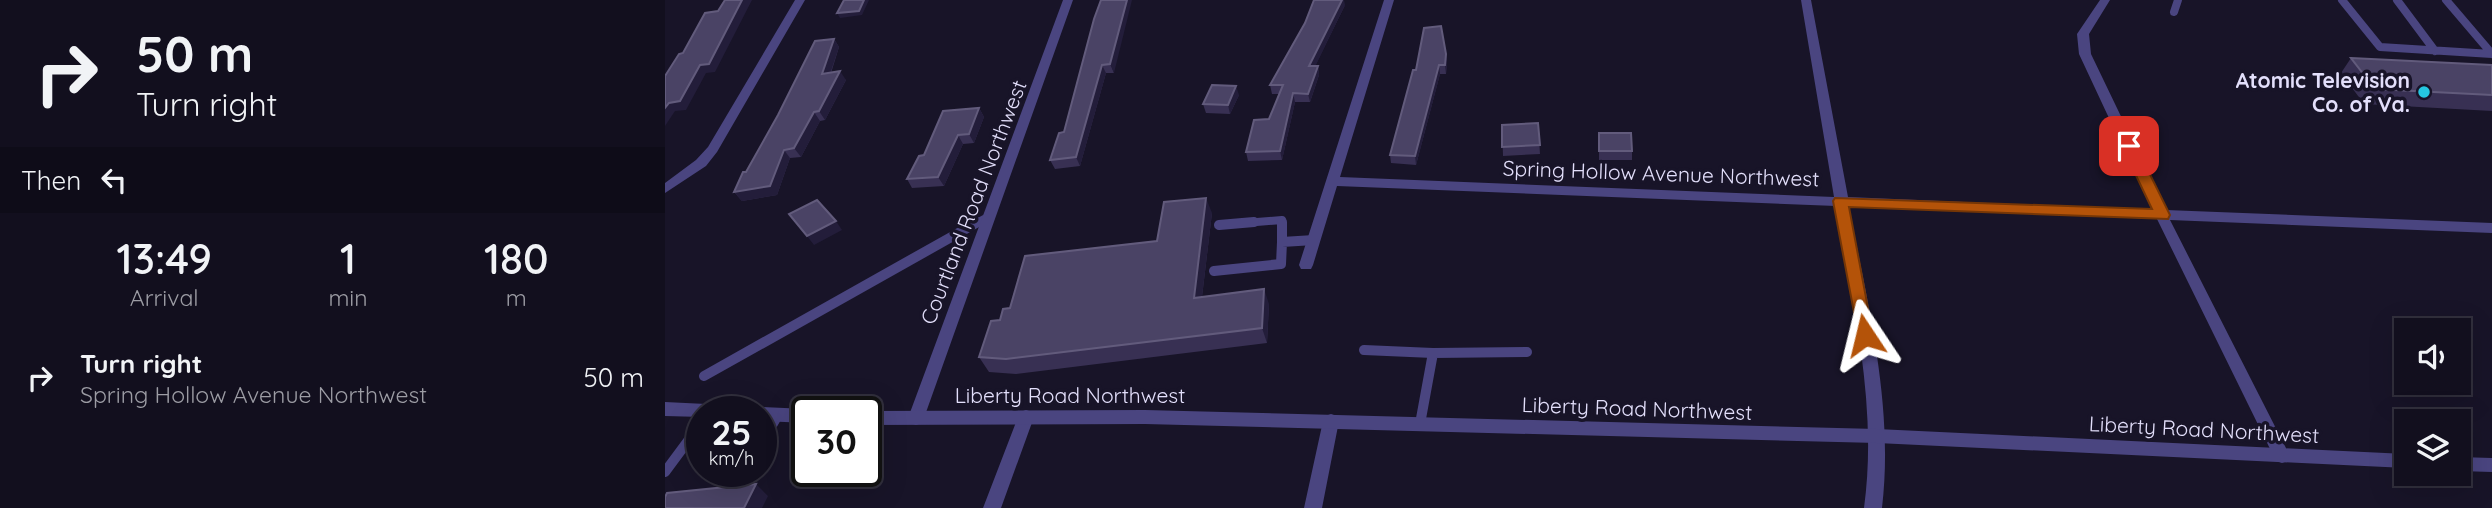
<!DOCTYPE html>
<html lang="en">
<head>
<meta charset="utf-8">
<style>
  :root { --surface:#120f1e; --page:#1f1d2b; --text:#f1f3f6; --muted:#9c9ca4; --line:#312f3c }
  body { margin:0; font-family:Quicksand,sans-serif; background:var(--page); color:var(--text); height:100vh; display:flex; flex-direction:column; font-size:26px; white-space:nowrap }
  * { box-sizing:border-box; margin:0 }
  p { font-size:23px; color:var(--muted) }
  .icon { flex:none; width:38px; height:38px; fill:none; stroke:currentColor; stroke-width:2; stroke-linecap:round; stroke-linejoin:round }
  .map { position:relative; flex:1; overflow:hidden }
  .details { display:flex; flex-direction:column; background:var(--surface); width:665px }
  .details>* { flex:none }
  .guide { background:#120f1e; color:var(--text); overflow:hidden }
  .fabs { position:absolute; left:1729px; top:318px; display:grid; gap:14px }
  .fabs a { display:grid; place-items:center; width:77px; height:77px; border-radius:0px; background:var(--surface); box-shadow:0 7px 28px #0002,0 0 0 2px var(--line); font-size:35px }
  .speed { position:absolute; left:21px; top:396px; display:flex; gap:14px; font-size:35px; font-weight:700; text-align:center }
  .speed>* { display:grid; place-content:center; width:91px; height:91px; border-radius:50%; background:var(--surface); box-shadow:0 7px 28px #0002,0 0 0 2px var(--line); line-height:1 }
  .speed small { font-size:18px; font-weight:400 }
  .speed .limit { border:4px solid #111; border-radius:10px; background:#fff; color:#111 }
  .pin { position:absolute; display:grid; place-items:center; width:60px; height:60px; color:#fff; margin:-30px; border-radius:14px; box-shadow:0 4px 10px #0006 }
  .me { position:absolute; width:77px; margin:-38px; rotate:350deg; stroke-linejoin:round; filter:drop-shadow(0 0 5px #0008) }
  .turn { display:flex; align-items:center; gap:24px; height:147px; padding:0 21px; font-size:32px }
  .turn .icon { width:91px; height:91px; stroke-width:2.5 }
  .turn b { display:block; font-size:49px; line-height:60px }
  .then { display:flex; align-items:center; height:66px; padding:0 21px; background:#0003; gap:14px; font-size:26px }
  .eta { display:flex; justify-content:space-evenly; align-items:center; height:119px; text-align:center }
  .eta b { font-size:42px; font-weight:600; line-height:49px }
  ul { padding:0; list-style:none }
  li { display:flex; align-items:center; gap:21px; height:91px; padding:0 21px }
  li div { flex:1 }
  li b { display:block; font-size:26px }
  li em { font-style:normal }
  main { display:flex; flex:1; min-height:0 }
  .map>svg:first-child { display:block }
  .lines { fill:none; stroke-linecap:round; stroke-linejoin:round }
  .service-far1 { stroke:#4a4580; stroke-width:8 }
  .service { stroke:#4a4580; stroke-width:10 }
  .minor { fill:#4a4580; fill-rule:evenodd }
  .tertiary { fill:#4a4580; fill-rule:evenodd }
  .wall { fill:#383053 }
  .shaded-wall { fill:#231d3a }
  .building { fill:#4a4365; stroke:#625b7c; stroke-width:2 }
  .route { fill:#b45309; stroke:#753606; stroke-width:2 }
  .poi-dot { fill:#25c7e1; stroke:#181428; stroke-width:2.5 }
  .labels { text-anchor:middle; dominant-baseline:central; stroke-width:7; stroke-linejoin:round; paint-order:stroke }
  .poi-label { font-size:21px; font-weight:bold; fill:#e3dffb; stroke:#181428; text-anchor:end }
  .street-label { font-size:21px; fill:#e3dffb; stroke:#181428 }
</style>
</head>
<body>
<main>
<section class="details">
<div class="guide">
<div class="turn"><svg class="icon" aria-label="right" viewBox="0 0 24 24"><path d="M7 20v-9h11M14 6l5 5-5 5"/></svg><div><b>50 m</b>Turn right</div></div>
<div class="then">Then<svg class="icon" aria-label="left" viewBox="0 0 24 24"><path d="M17 20v-9H6M10 6l-5 5 5 5"/></svg></div>
</div>
<div class="eta">
<div><b>13:49</b><p>Arrival</p></div>
<div><b>1</b><p>min</p></div>
<div><b>180</b><p>m</p></div>
</div>
<ul>
<li><svg class="icon" aria-label="right" viewBox="0 0 24 24"><path d="M7 20v-9h11M14 6l5 5-5 5"/></svg><div><b>Turn right</b><p>Spring Hollow Avenue Northwest</p></div><em>50 m</em></li>
</ul>
</section>
<div class="map">
<svg width="1827" height="508" viewBox="0 0 1827 508">
  <rect width="100%" height="100%" fill="#181428"/>
  <g class="lines">
    <path class="service-far1" d="M1677,0L1715,47L1827,54
      M1732,0L1770,51
      M1781,0L1827,54
      M1509,12L1513,0
      M310,224L321,218
      M567,224L617,220V224"/>
    <path class="service" d="M617,222V242L649,240
      M554,225L589,222
      M549,271L616,264L617,242
      M699,350L768,353
      M39,376L313,222
      M755,424L768,353L862,352
      M96,444L113,415
      M0,472L37,422
      M71,489L82,471"/>
    <path class="minor" d="M130,0H140L52,152L41,166L0,193V183L31,160L43,147Z
      M398,0H408L259,418L257,423L251,425L245,423L243,418Z
      M719,0H729L675,177L1169,197L1136,0H1146L1183,197L1487,210L1414,54L1412,34L1435,0H1445L1424,34L1426,54L1501,210L1827,223V233L1505,220L1625,456L1623,461L1617,463L1611,461L1492,219L1184,207C1203,306 1229,406 1217,508H1199C1213,406 1188,306 1171,206L672,186L648,265L646,269H636L634,265Z
      M361,410L367,412L369,417L336,508H318L353,417L355,412Z
      M666,414L672,416L674,421L657,508H639L658,421L660,416Z"/>
    <path class="tertiary" d="M0,402L41,404L47,406L49,411H37V417L0,416Z
      M96,407L142,409L148,411H142V423L96,421V411H89Z
      M480,410L1212,429L1741,454V468L1212,443L480,424L201,425V411Z
      M1794,457L1827,458V472L1794,471Z"/>
  </g>
  <path class="wall" d="M680,5L650,66H653L654,75L645,102H630L617,160L583,161L581,152L604,119L614,94H607L605,85Z
    M429,19L449,73H441L415,166L390,169L385,160L399,132Z
    M169,39L174,47L166,73L181,80L160,120L155,121L136,157L125,158L112,195L77,201L69,192L81,172Z
    M781,54L782,62L781,74H775L751,165L726,163L725,155L751,70Z
    M1686,58L1827,65V111L1699,104L1676,73Z
    M574,95L565,114L541,113L538,104Z
    M314,108L319,117L309,143L298,144L279,186L247,188L242,179Z
    M873,123L875,154L838,156L837,125Z
    M934,133L967,151V160H934Z
    M547,213L537,297L604,304L602,343L351,374L324,372L314,357L335,320L345,308L492,241Z"/>
  <path class="shaded-wall" d="M77,0H87L50,72L41,73L21,110L10,111L0,126V108L35,65Z
    M199,0H204L197,15L175,18L172,13Z
    M462,0H467L449,73L445,64Z
    M677,0H679L680,5L646,75L644,66Z
    M169,39L174,47L162,83L157,74Z
    M781,54L782,62L781,74L780,65Z
    M437,65L441,73L415,166L411,157Z
    M774,65L775,74L751,165L750,156Z
    M653,66L654,75L645,102L643,94Z
    M175,71L181,80L160,120L154,111Z
    M571,86L574,95L565,114L563,105Z
    M628,93L630,102L617,160L615,151Z
    M314,108L319,117L309,143L304,134Z
    M149,112L155,121L136,157L129,148Z
    M293,135L298,144L279,186L273,177Z
    M119,150L125,158L112,195L77,201L69,192Z
    M541,198L547,213L535,313L529,298Z
    M171,221L177,230L149,245L142,236Z
    M599,289L604,304L602,343L597,328Z
    M91,484L103,496L97,508H79Z"/>
  <path class="building" d="M60,0H77L44,64L35,65L15,101L4,103L0,108V76L14,54L18,53L40,13L53,11Z
    M179,0H199L194,11L172,13Z
    M436,0H462L445,64L437,65L411,157L385,160L394,133L399,132L429,19Z
    M649,0H677L644,66H653L643,94L628,93L615,151L581,152L589,120L604,119L618,85H605L640,23Z
    M776,26L781,54L780,65H774L750,156L725,155L748,70H751L759,28Z
    M169,39L157,74L175,71L154,111L149,112L129,148L119,150L105,186L69,192L78,172H81L113,115L150,41Z
    M1686,58L1827,65V95L1710,89Z
    M547,85L571,86L563,105L538,104Z
    M314,108L304,134L293,135L273,177L242,179L254,156L259,155L278,111Z
    M873,123L875,145L837,147V125Z
    M934,133H966L967,151H934Z
    M541,198L529,298L599,289L597,328L341,359L314,357L326,321L335,320L338,309L345,308L360,256L492,241L499,202Z
    M152,200L171,221L142,236L124,214Z
    M91,484L79,508H0V497L2,493Z"/>
  <path class="route" d="M1464,142L1471,146L1505,215L1503,219L1184,207L1208,335L1200,341L1194,339L1168,201L1170,198L1487,209L1457,146Z"/>
  <circle class="poi-dot" cx="1759" cy="92" r="7"/>
  <g class="labels">
    <g class="poi-label">
      <text x="1745" y="80">Atomic Television<tspan x="1745" dy="24">Co. of Va.</tspan></text>
    </g>
    <g class="street-label">
      <text transform="translate(996 173) rotate(2)">Spring Hollow Avenue Northwest</text>
      <text transform="translate(308 202) rotate(-69)">Courtland Road Northwest</text>
      <text x="405" y="395">Liberty Road Northwest</text>
      <text transform="translate(972 408) rotate(2)">Liberty Road Northwest</text>
      <text transform="translate(1539 429) rotate(3)">Liberty Road Northwest</text>
    </g>
  </g>
</svg>
<div class="fabs">
<a><svg class="icon" aria-label="sound" viewBox="0 0 24 24"><path d="M4 9h4l5-4v14l-5-4H4zM17 9q2 3 0 6"/></svg></a>
<a><svg class="icon" aria-label="layers" viewBox="0 0 24 24"><path d="M12 4l9 5-9 5-9-5zM3 14l9 5 9-5"/></svg></a>
</div>
<div class="speed"><div>25<small>km/h</small></div><div class="limit">30</div></div>
<div class="pin" style="left:1464px;top:146px;background:#d93025"><svg class="icon" aria-label="arrive" viewBox="0 0 24 24"><path d="M6 21V4h12l-3 4 3 4H6"/></svg></div>
<svg class="me" style="left:1200px;top:335px" viewBox="-20 -20 40 40"><path d="M0-17L14 15 0 8-14 15z" fill="#b45309" stroke="#fff" stroke-width="4"/></svg>
</div>
</main>
</body>
</html>
